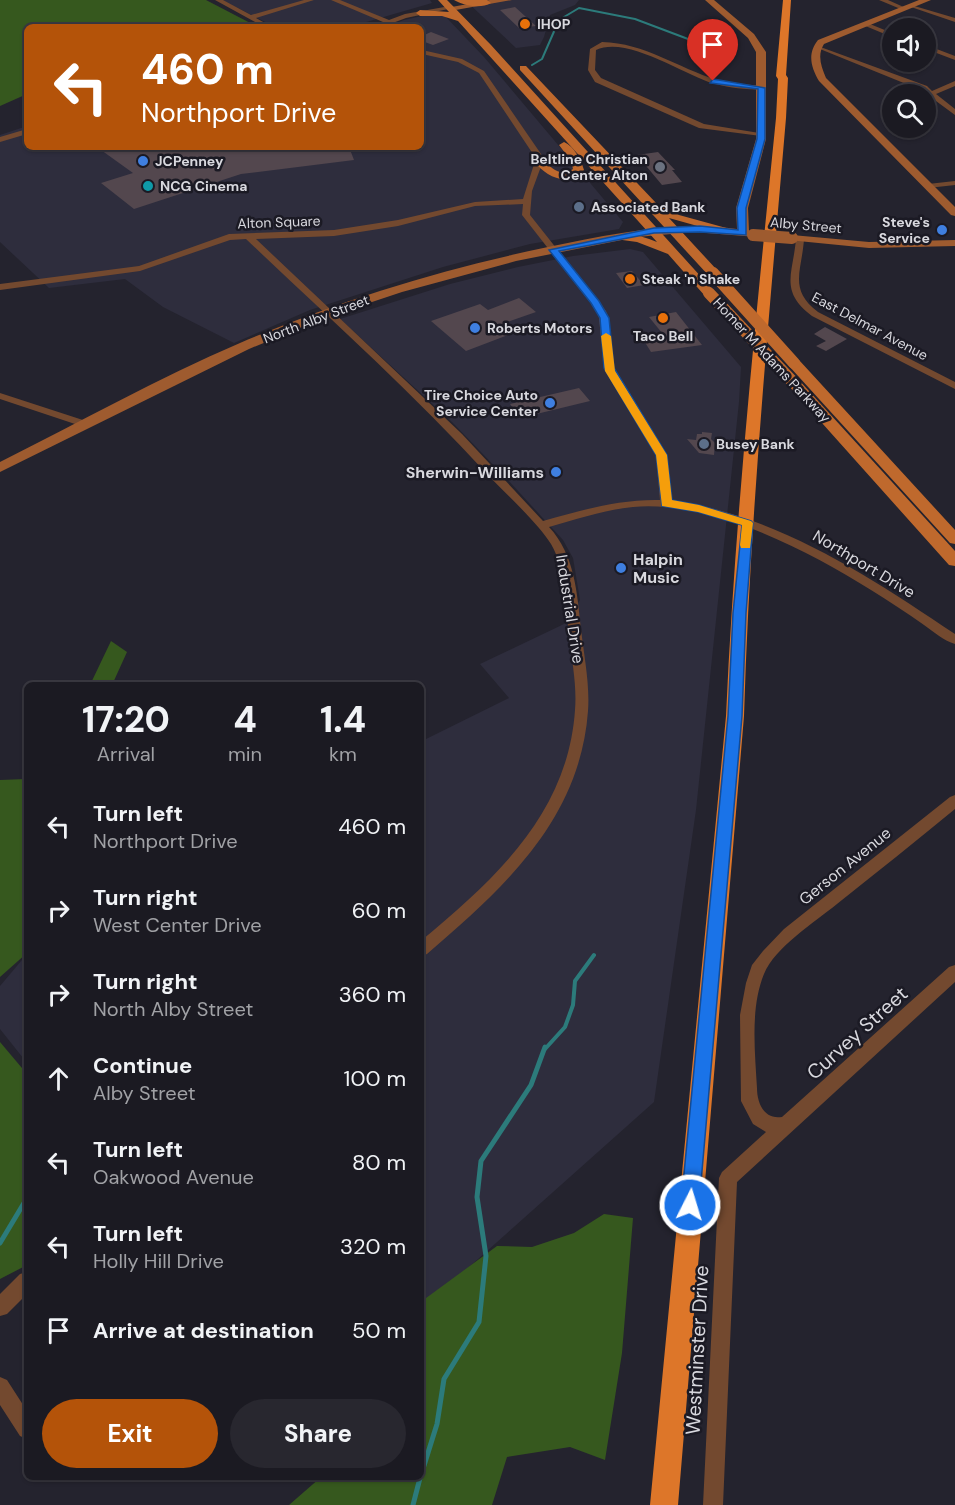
<!DOCTYPE html>
<html lang="en">
<head>
<meta charset="utf-8">
<style>
  :root { --surface:#1b1a22; --page:#28272f; --text:#f1f3f6; --muted:#a0a1a5; --line:#393840; --accent:#b45309 }
  body { margin:0; font-family:"DM Sans",sans-serif; background:var(--page); color:var(--text); height:100vh; display:flex; flex-direction:column; font-size:22px; white-space:nowrap }
  * { box-sizing:border-box; margin:0 }
  p { font-size:20px; color:var(--muted) }
  .icon { flex:none; width:33px; height:33px; fill:none; stroke:currentColor; stroke-width:2; stroke-linecap:round; stroke-linejoin:round }
  .map { position:relative; flex:1; overflow:hidden }
  .drawer { position:absolute; left:24px; top:682px; width:400px; height:798px; display:flex; flex-direction:column; background:var(--surface); border-radius:9px; box-shadow:0 2px 4px #0004,0 0 0 2px var(--line) }
  .drawer>* { flex:none }
  .banner { position:absolute; left:24px; top:24px; width:400px; height:126px; border-radius:9px; box-shadow:0 2px 4px #0004,0 0 0 2px var(--line); background:#b45309; color:#fff; overflow:hidden }
  .tools { position:absolute; left:882px; top:18px; display:grid; gap:12px }
  .tools a { display:grid; place-items:center; width:54px; height:54px; border-radius:50%; background:var(--surface); box-shadow:0 2px 4px #0004,0 0 0 2px var(--line); font-size:30px }
  .pin { position:absolute; display:grid; place-items:center; width:51px; height:51px; color:#fff; margin:-62px -26px; border-radius:50% 50% 50% 0; rotate:-45deg; box-shadow:0 0 6px #0007 }
  .pin .icon { rotate:45deg }
  .me { position:absolute; width:66px; margin:-33px; rotate:5deg; stroke-linejoin:round; filter:drop-shadow(0 0 4px #0008) }
  .turn { display:flex; align-items:center; gap:21px; height:126px; padding:0 18px; font-size:27px }
  .turn .icon { width:78px; height:78px; stroke-width:2.5 }
  .turn b { display:block; font-size:42px; line-height:51px }
  .eta { display:flex; justify-content:space-evenly; align-items:center; height:102px; text-align:center }
  .eta b { font-size:36px; font-weight:800; line-height:42px }
  .action { display:flex; gap:12px; margin-top:auto; padding:12px 18px }
  .action a { flex:1; height:69px; border-radius:36px; background:var(--accent); color:#fff; font-size:24px; font-weight:800; line-height:69px; text-align:center }
  .action a+a { background:var(--page); color:var(--text) }
  ul { padding:0; list-style:none }
  li { display:flex; align-items:center; gap:18px; height:84px; padding:0 18px }
  li div { flex:1 }
  li b { display:block; font-size:22px }
  li em { font-style:normal }
  .map>svg:first-child { display:block }
  .built { fill:#2e2d3d }
  .green { fill:#36581e }
  .lines { fill:none; stroke-linecap:round; stroke-linejoin:round }
  .stream-far2 { stroke:#2c7b7b; stroke-width:2 }
  .stream-far1 { stroke:#2c7b7b; stroke-width:4 }
  .stream { stroke:#2c7b7b; stroke-width:5 }
  .building { fill:#53474e }
  .street { fill:#73492f; fill-rule:evenodd }
  .secondary { fill:#9e5b2f; fill-rule:evenodd }
  .primary { fill:#bf692d; fill-rule:evenodd }
  .highway { fill:#dd7629; fill-rule:evenodd }
  .secondary-bridge { stroke:#9e5b2f; stroke-width:12 }
  .primary-bridge { stroke:#bf692d; stroke-width:12 }
  .route { fill:#1a73e8; stroke:#114b97; stroke-width:1.5 }
  .slow { fill:#f59e0b }
  .food-dot { fill:#e8710a; stroke:#1b1a24; stroke-width:2 }
  .shop-dot { fill:#3f7fe0; stroke:#1b1a24; stroke-width:2 }
  .worship-dot { fill:#6b7280; stroke:#1b1a24; stroke-width:2 }
  .culture-dot { fill:#0f9aa8; stroke:#1b1a24; stroke-width:2 }
  .service-dot { fill:#5c6f8a; stroke:#1b1a24; stroke-width:2 }
  .labels { text-anchor:middle; dominant-baseline:central; stroke-width:5; stroke-linejoin:round; paint-order:stroke }
  .far-poi-label { font-size:14px; font-weight:bold; fill:#d8d8de; stroke:#1b1a24; text-anchor:start }
  .far-street-label { font-size:14px; fill:#d8d8de; stroke:#1b1a24 }
  .poi-label { font-size:16px; font-weight:bold; fill:#d8d8de; stroke:#1b1a24; text-anchor:end }
  .street-label { font-size:16px; fill:#d8d8de; stroke:#1b1a24 }
  .near-street-label { font-size:20px; fill:#d8d8de; stroke:#1b1a24 }
</style>
</head>
<body>
<div class="map">
<svg width="955" height="1505" viewBox="0 0 955 1505">
  <rect width="100%" height="100%" fill="#24232e"/>
  <path class="built" d="M222,0H430L432,3L349,27H275Z
    M465,0H579L575,5L550,15L544,37L540,45L516,48Z
    M431,14L445,16L484,57L623,222L619,229L530,244L443,267L310,310L234,343L163,307L125,279L49,288L0,242V135L27,126V147H422V27H386L404,20Z
    M630,249L643,252L741,367L739,402L696,810L654,1102L422,1309V741L509,698L480,664L564,624L580,600L573,558L563,540L507,479L452,422L340,319L450,284L518,267L573,256Z
    M27,954V1063L0,1029V986Z"/>
  <path class="green" d="M0,0H206L258,27H27V94L0,106Z
    M111,641L127,652L112,685H90Z
    M27,779V953L0,977V780Z
    M0,1042L27,1074V1265L0,1279Z
    M604,1214L633,1218L622,1353L605,1460L570,1447L507,1457L492,1505H289L320,1478H422V1301L497,1246L532,1247L574,1233Z"/>
  <g class="lines">
    <path class="stream-far2" d="M532,65L542,59L559,20L579,8L635,19L696,42L701,47V53"/>
    <path class="stream-far1" d="M545,1049L565,1027L573,1005L575,981L594,955"/>
    <path class="stream" d="M0,1243L27,1198
      M422,1472L437,1424L444,1379L479,1322L486,1256L477,1197L481,1161L531,1085L545,1047
      M413,1505L420,1478"/>
  </g>
  <path class="building" d="M515,7L536,26L519,28L500,10Z
    M431,32L449,39L433,45L422,41V36Z
    M112,147H349L354,160L241,174L134,209L101,183L133,173L101,150Z
    M658,152L675,170H672L682,182L662,185L637,155Z
    M632,271L644,285L627,288L616,273Z
    M519,298L536,312L504,323L516,332L466,351L431,321L480,304L488,310Z
    M676,312L702,345L651,352L641,336L662,333L649,317Z
    M825,327L847,339L826,351L816,346L826,341L814,334Z
    M579,388L590,401L520,418L510,404Z
    M702,432L712,433L711,439L715,443L714,455L699,453L687,439L696,440L697,434H702Z"/>
  <g class="lines">
    <path class="street" d="M215,0H223L251,15L304,0H314L256,18L272,27H264Z
      M331,0H340L389,20L405,14L450,6L453,8L406,18L382,27H373L383,22Z
      M879,0H888L908,9L903,10Z
      M911,5L955,18V22L911,7Z
      M865,22L892,33V37L863,25Z
      M602,42C645,43 678,68 717,80C732,85 748,84 764,86L765,88L761,90C746,89 730,88 715,84C684,75 627,35 596,50L595,70L601,78L704,124L765,134L761,136L699,128L595,82L588,70L590,49Z
      M815,45L927,86L932,91L955,81V86L936,94L955,109V115L921,90L815,47Z
      M926,45L955,56V60L926,49Z
      M422,50L462,59L484,71L541,154L543,161L532,191L530,215L606,311L609,318L614,368L666,455L671,500C776,515 869,576 955,634V644C944,641 934,632 924,625C907,613 889,601 871,590C807,550 711,500 633,507C604,510 577,519 549,527C575,555 577,593 581,629C584,656 590,684 588,711C580,819 505,887 427,954L422,956V940C496,878 568,813 575,710C577,686 572,661 569,637C566,607 567,572 551,544C538,523 505,493 487,474C411,391 327,316 246,239L230,240L140,271L0,290V284L139,266L229,234L334,230L398,220L475,202L523,199L535,161L533,154L479,73L458,62L422,54ZM523,204L522,215L597,311L599,318L604,368L656,455L660,500C620,499 582,510 543,521L462,434L256,239L334,236L398,226L475,206Z
      M27,129V134L0,142V137Z
      M955,181V185L928,188L924,186L928,184Z
      M800,236L804,239C802,271 788,289 818,312L955,382V389L812,316C779,291 793,274 796,239Z
      M0,393L89,422L90,424L89,426H81L0,399Z
      M955,795V809C916,841 876,873 837,904C815,922 775,947 764,974C750,1008 755,1052 757,1088C757,1103 764,1120 782,1117L949,967L955,965V982L737,1182L723,1505H703L719,1178L722,1172L766,1132L753,1124L741,1101L740,1015L746,983L752,965L763,951L784,929L950,797Z
      M27,1272V1294L7,1314L0,1316V1294L20,1274Z
      M0,1377L7,1380L27,1411V1439L20,1436L0,1405Z"/>
    <path class="secondary" d="M490,0H512L450,11L446,8Z
      M705,0H714L754,34L766,52V139L748,208L749,231L757,233V237L694,232L637,237L516,261L402,292L324,318L249,349L0,472V462C80,422 158,378 240,343C340,300 443,269 548,247C611,234 672,221 737,229L736,208L756,139V52L748,38Z
      M919,0H931L824,44C817,55 821,66 826,78L955,207V216L951,215L819,81C811,67 807,54 818,40Z
      M792,235L869,242L955,240V246L869,248L788,240L786,238Z"/>
    <path class="primary" d="M438,0H447L491,45L713,290V296H705L668,254L637,242L615,239V235C630,232 644,237 657,242L458,21L442,16H420L416,13L420,10L449,12Z
      M454,0H487L491,3C481,9 464,6 454,0Z
      M520,66H526L657,204L664,205L679,215L730,229V233L726,234L669,218L717,270V276H709L520,70Z
      M564,142C574,146 581,160 584,170C568,188 546,177 534,161L543,159C551,168 561,178 573,169L571,161L559,145Z
      M794,359L799,360L955,530V544L950,543L789,366L787,363L789,360Z
      M793,378L798,379L955,551V566L949,565L788,385L786,382L788,379Z"/>
    <path class="highway" d="M783,0H791L786,75L788,78L786,118C769,317 750,516 744,716L678,1505H650L726,716C735,516 756,317 776,118L778,79L776,76Z"/>
    <path class="secondary-bridge" d="M753,235L792,238"/>
    <path class="primary-bridge" d="M713,273L794,363
      M709,293L793,382"/>
  </g>
  <path class="route" d="M713,79L765,88V139L746,208V235L700,232L654,233L559,251L599,301L609,318L614,368L667,455L672,500L699,505L751,521L753,523L746,613L742,716L699,1205L697,1212L690,1214L684,1212L681,1205L728,716L733,613L742,525L698,512L662,506L656,455L604,368L600,318L591,303L549,250L654,228L700,226L738,230L737,208L757,139L758,89L710,83Z"/>
  <path class="slow" d="M606,333L611,336L615,371L667,455L672,500L699,505L751,521L753,523L750,548H741L740,545L742,525L698,512L662,506L656,455L605,371L601,336Z"/>
  <g class="food-dot">
    <circle cx="525" cy="24" r="6"/>
    <circle cx="630" cy="279" r="6"/>
    <circle cx="663" cy="318" r="6"/>
  </g>
  <g class="shop-dot">
    <circle cx="143" cy="161" r="6"/>
    <circle cx="942" cy="230" r="6"/>
    <circle cx="475" cy="328" r="6"/>
    <circle cx="550" cy="403" r="6"/>
    <circle cx="556" cy="472" r="6"/>
    <circle cx="621" cy="568" r="6"/>
  </g>
  <circle class="worship-dot" cx="660" cy="167" r="6"/>
  <circle class="culture-dot" cx="148" cy="186" r="6"/>
  <g class="service-dot">
    <circle cx="579" cy="207" r="6"/>
    <circle cx="704" cy="444" r="6"/>
  </g>
  <g class="labels">
    <g class="far-poi-label">
      <text x="537" y="24">IHOP</text>
      <text x="648" y="159" text-anchor="end">Beltline Christian<tspan x="648" dy="16">Center Alton</tspan></text>
      <text x="155" y="161">JCPenney</text>
      <text x="160" y="186">NCG Cinema</text>
      <text x="591" y="207">Associated Bank</text>
      <text x="930" y="222" text-anchor="end">Steve's<tspan x="930" dy="16">Service</tspan></text>
      <text x="642" y="279">Steak 'n Shake</text>
      <text x="487" y="328">Roberts Motors</text>
      <text x="663" y="336" text-anchor="middle">Taco Bell</text>
      <text x="538" y="395" text-anchor="end">Tire Choice Auto<tspan x="538" dy="16">Service Center</tspan></text>
      <text x="716" y="444">Busey Bank</text>
    </g>
    <g class="far-street-label">
      <text transform="translate(279 222) rotate(-2)">Alton Square</text>
      <text transform="translate(806 225) rotate(5)">Alby Street</text>
      <text transform="translate(316 319) rotate(-21)">North Alby Street</text>
      <text transform="translate(870 326) rotate(28)">East Delmar Avenue</text>
      <text transform="translate(772 360) rotate(47)">Homer M Adams Parkway</text>
    </g>
    <g class="poi-label">
      <text x="544" y="472">Sherwin-Williams</text>
      <text x="633" y="559" text-anchor="start">Halpin<tspan x="633" dy="18">Music</tspan></text>
    </g>
    <g class="street-label">
      <text transform="translate(864 564) rotate(31)">Northport Drive</text>
      <text transform="translate(570 609) rotate(81)">Industrial Drive</text>
      <text transform="translate(845 866) rotate(-39)">Gerson Avenue</text>
    </g>
    <g class="near-street-label">
      <text transform="translate(857 1033) rotate(-42)">Curvey Street</text>
      <text transform="translate(697 1350) rotate(-87)">Westminster Drive</text>
    </g>
  </g>
</svg>
<div class="tools">
<a><svg class="icon" aria-label="sound" viewBox="0 0 24 24"><path d="M4 9h4l5-4v14l-5-4H4zM17 9q2 3 0 6"/></svg></a>
<a><svg class="icon" aria-label="search" viewBox="0 0 24 24"><circle cx="10" cy="10" r="6"/><path d="M15 15l6 6"/></svg></a>
</div>
<div class="pin" style="left:713px;top:81px;background:#d93025"><svg class="icon" aria-label="arrive" viewBox="0 0 24 24"><path d="M6 21V4h12l-3 4 3 4H6"/></svg></div>
<svg class="me" style="left:690px;top:1205px" viewBox="-20 -20 40 40"><circle r="17" fill="#1a73e8" stroke="#fff" stroke-width="3"/><path d="M0-11L8 9 0 5-8 9z" fill="#fff"/></svg>
<div class="banner">
<div class="turn"><svg class="icon" aria-label="left" viewBox="0 0 24 24"><path d="M17 20v-9H6M10 6l-5 5 5 5"/></svg><div><b>460 m</b>Northport Drive</div></div>
</div>
<section class="drawer">
<div class="eta">
<div><b>17:20</b><p>Arrival</p></div>
<div><b>4</b><p>min</p></div>
<div><b>1.4</b><p>km</p></div>
</div>
<ul>
<li><svg class="icon" aria-label="left" viewBox="0 0 24 24"><path d="M17 20v-9H6M10 6l-5 5 5 5"/></svg><div><b>Turn left</b><p>Northport Drive</p></div><em>460 m</em></li>
<li><svg class="icon" aria-label="right" viewBox="0 0 24 24"><path d="M7 20v-9h11M14 6l5 5-5 5"/></svg><div><b>Turn right</b><p>West Center Drive</p></div><em>60 m</em></li>
<li><svg class="icon" aria-label="right" viewBox="0 0 24 24"><path d="M7 20v-9h11M14 6l5 5-5 5"/></svg><div><b>Turn right</b><p>North Alby Street</p></div><em>360 m</em></li>
<li><svg class="icon" aria-label="ahead" viewBox="0 0 24 24"><path d="M12 20V5M6 11l6-6 6 6"/></svg><div><b>Continue</b><p>Alby Street</p></div><em>100 m</em></li>
<li><svg class="icon" aria-label="left" viewBox="0 0 24 24"><path d="M17 20v-9H6M10 6l-5 5 5 5"/></svg><div><b>Turn left</b><p>Oakwood Avenue</p></div><em>80 m</em></li>
<li><svg class="icon" aria-label="left" viewBox="0 0 24 24"><path d="M17 20v-9H6M10 6l-5 5 5 5"/></svg><div><b>Turn left</b><p>Holly Hill Drive</p></div><em>320 m</em></li>
<li><svg class="icon" aria-label="arrive" viewBox="0 0 24 24"><path d="M6 21V4h12l-3 4 3 4H6"/></svg><div><b>Arrive at destination</b></div><em>50 m</em></li>
</ul>
<div class="action"><a>Exit</a><a>Share</a></div>
</section>
</div>
</body>
</html>
